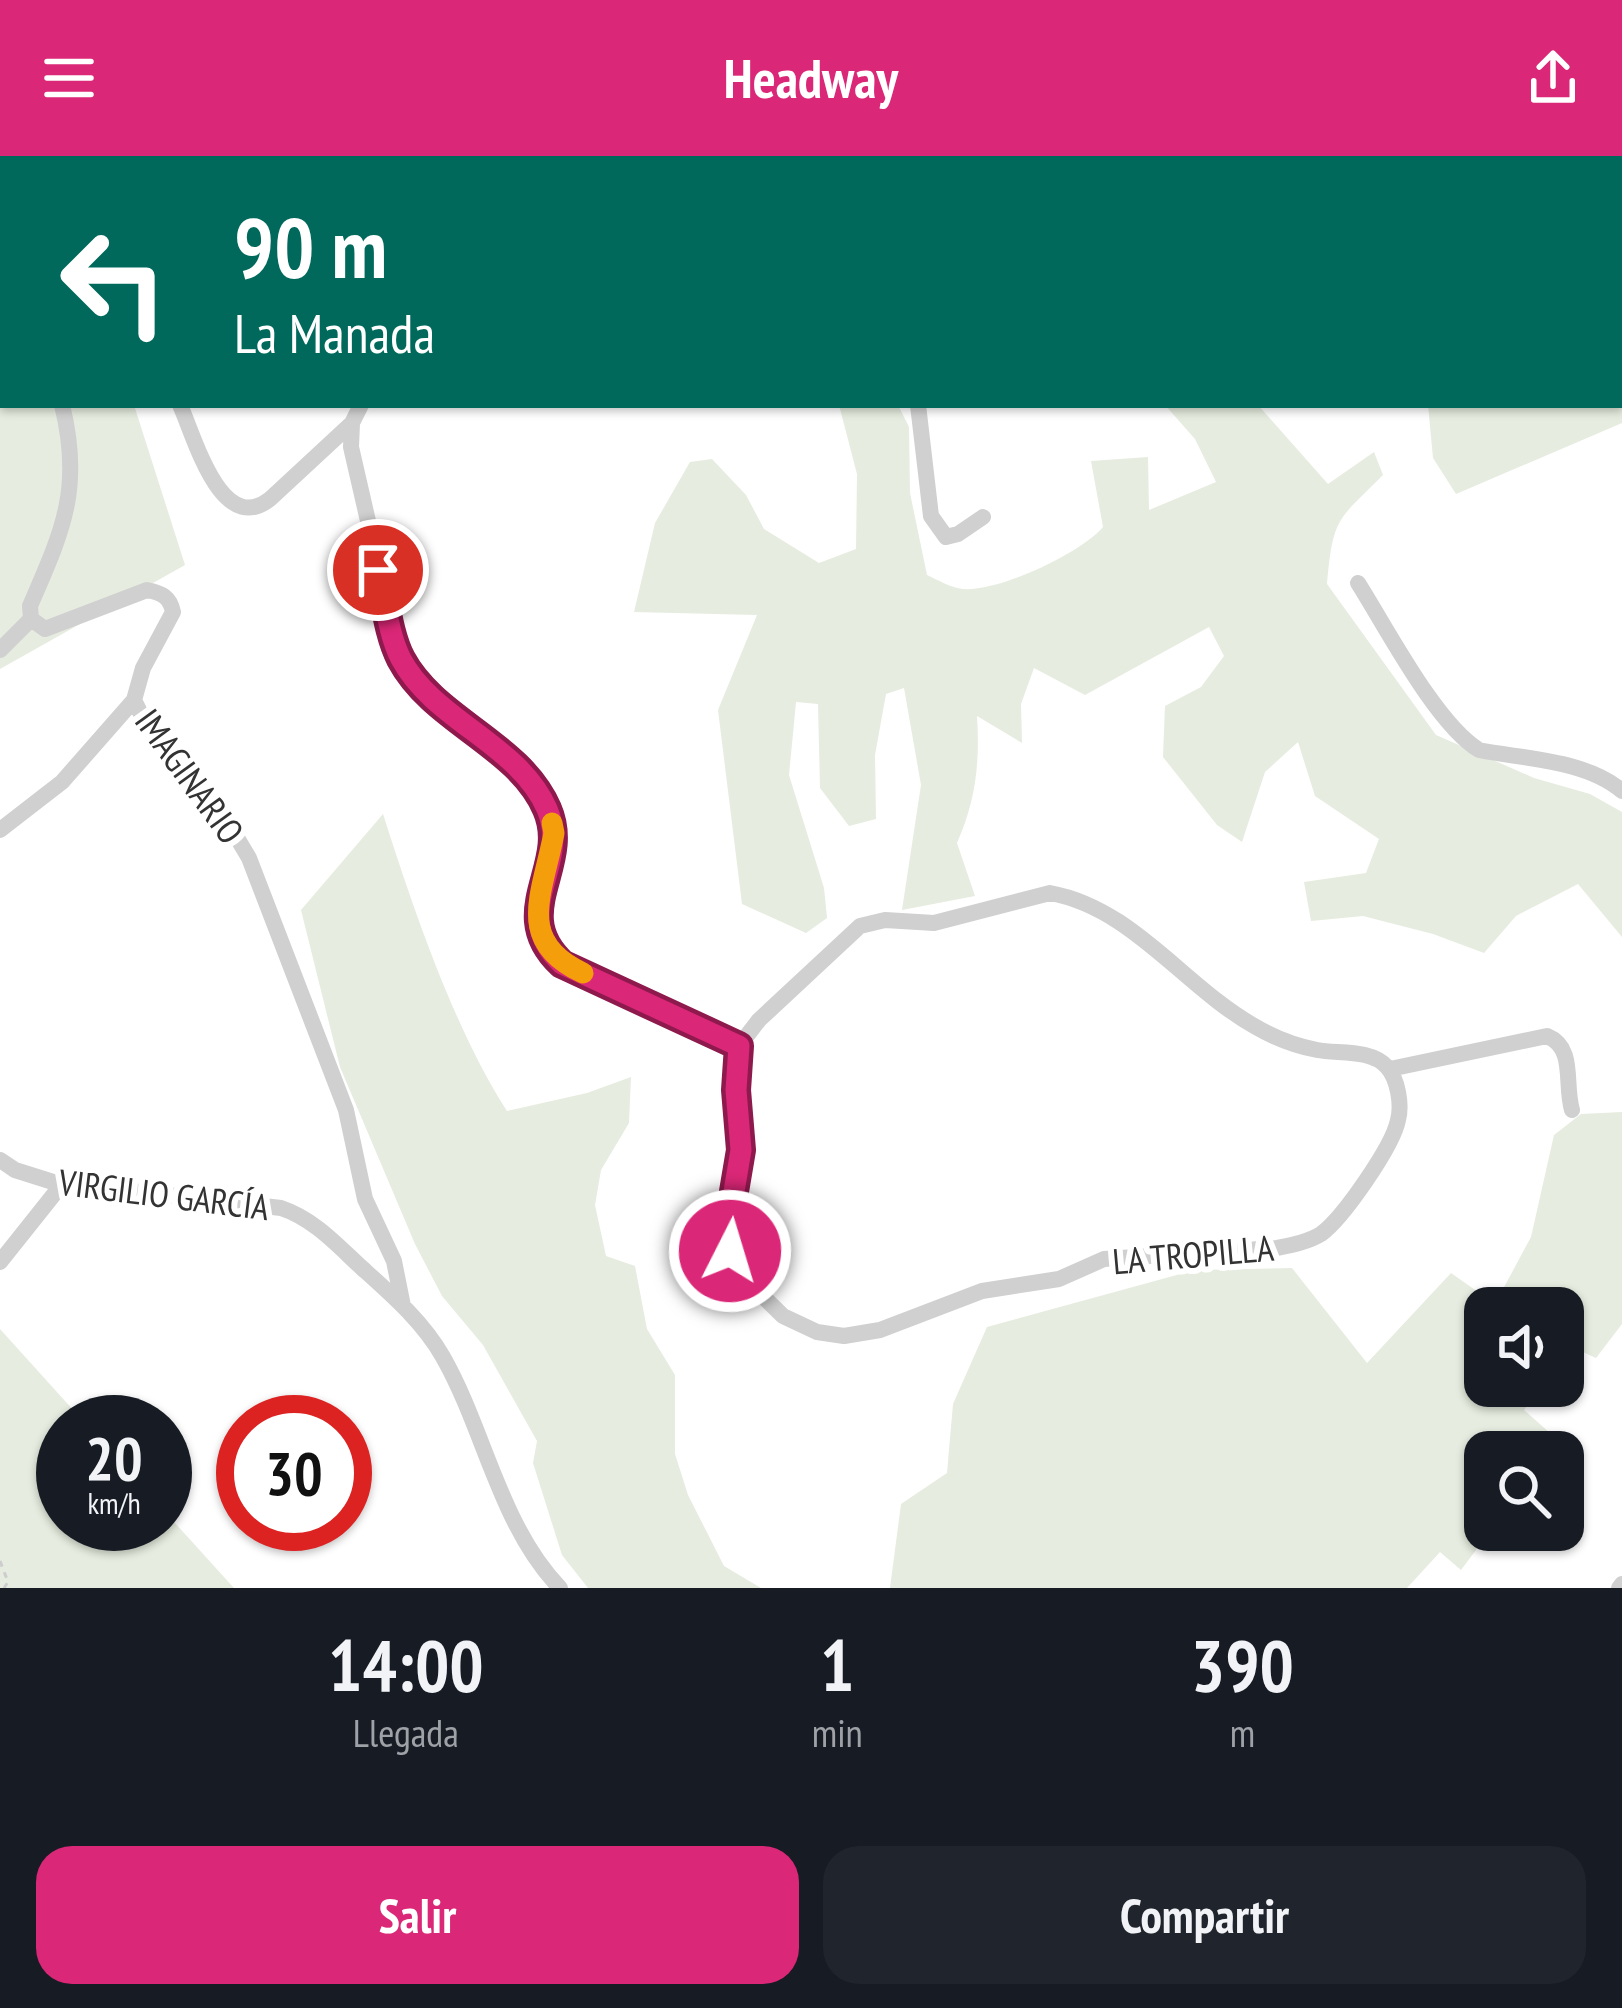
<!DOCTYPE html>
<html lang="es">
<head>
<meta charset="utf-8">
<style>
  :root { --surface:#171b24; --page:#20242c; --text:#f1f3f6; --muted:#9ea1a6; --accent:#db2777 }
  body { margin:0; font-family:"PT Sans Narrow",sans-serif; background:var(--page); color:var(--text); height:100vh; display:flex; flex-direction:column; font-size:45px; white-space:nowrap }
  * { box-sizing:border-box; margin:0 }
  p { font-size:39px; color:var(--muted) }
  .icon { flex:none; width:66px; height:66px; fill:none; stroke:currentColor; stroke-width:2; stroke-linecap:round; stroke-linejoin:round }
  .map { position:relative; height:1432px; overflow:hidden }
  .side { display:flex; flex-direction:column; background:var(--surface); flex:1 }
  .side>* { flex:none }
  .guide { position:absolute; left:0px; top:0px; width:1623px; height:252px; box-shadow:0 3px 9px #0004; background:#00695c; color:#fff; overflow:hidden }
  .buttons { position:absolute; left:1464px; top:1131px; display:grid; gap:24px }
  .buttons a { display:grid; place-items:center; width:120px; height:120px; border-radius:24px; background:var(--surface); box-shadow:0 3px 9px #0004; font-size:60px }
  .speed { position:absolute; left:36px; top:1239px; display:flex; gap:24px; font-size:60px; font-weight:700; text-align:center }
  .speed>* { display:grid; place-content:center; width:156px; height:156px; border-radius:50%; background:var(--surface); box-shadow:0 3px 9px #0004; line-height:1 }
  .speed small { font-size:30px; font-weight:400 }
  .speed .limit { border:18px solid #d22; background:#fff; color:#111 }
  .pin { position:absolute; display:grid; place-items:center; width:102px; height:102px; color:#fff; margin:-51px; border:6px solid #fff; border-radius:50%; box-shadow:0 3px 12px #0007 }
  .me { position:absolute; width:132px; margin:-66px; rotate:5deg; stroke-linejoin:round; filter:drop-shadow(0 0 9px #0008) }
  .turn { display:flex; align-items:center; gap:42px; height:252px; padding:0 36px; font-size:54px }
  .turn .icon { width:156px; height:156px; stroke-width:2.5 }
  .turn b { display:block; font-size:84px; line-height:102px }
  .eta { display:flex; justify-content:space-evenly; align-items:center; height:204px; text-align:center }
  .eta b { font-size:72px; font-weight:600; line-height:84px }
  .cta { display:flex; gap:24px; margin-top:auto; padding:24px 36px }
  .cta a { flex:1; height:138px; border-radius:36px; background:var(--accent); color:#fff; font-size:48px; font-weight:600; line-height:138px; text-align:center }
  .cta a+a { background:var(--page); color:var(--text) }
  header { display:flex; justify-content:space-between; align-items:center; height:156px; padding:0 36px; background:var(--accent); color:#fff; font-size:54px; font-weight:600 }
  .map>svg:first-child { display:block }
  .green { fill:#e6ecdf }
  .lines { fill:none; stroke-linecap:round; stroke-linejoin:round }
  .path { stroke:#cdcdcd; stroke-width:3; stroke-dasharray:6 6; stroke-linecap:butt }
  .minor { stroke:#d0d0d0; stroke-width:16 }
  .route-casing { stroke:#8e194d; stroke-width:30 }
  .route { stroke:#db2777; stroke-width:21 }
  .slow { stroke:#f59e0b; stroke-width:21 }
  .labels { text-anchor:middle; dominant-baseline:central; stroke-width:12; stroke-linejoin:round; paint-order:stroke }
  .street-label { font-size:36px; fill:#333; stroke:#fff }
</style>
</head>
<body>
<header><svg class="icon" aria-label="menu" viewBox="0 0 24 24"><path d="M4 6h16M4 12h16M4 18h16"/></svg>Headway<svg class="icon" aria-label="share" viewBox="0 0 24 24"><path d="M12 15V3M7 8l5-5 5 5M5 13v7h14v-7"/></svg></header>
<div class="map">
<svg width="1622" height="1432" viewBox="0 0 1622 1432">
  <rect width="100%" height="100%" fill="#fff"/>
  <path class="green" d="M0,0L83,3H3V249H134L185,409L0,513Z
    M1390,0H1622V267L1456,338L1433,302L1428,249H1620V3Z
    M839,249H898L909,271L910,337L927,419C938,424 951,432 963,433C999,436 1081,397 1103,371L1091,305L1148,301L1149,354L1216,326L1195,283L1165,249H1258L1328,328L1374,296L1383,319C1337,365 1333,361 1327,428L1436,579L1534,622L1590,638L1622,656V781L1578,728L1516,760L1484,797L1433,778L1363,760L1311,765L1304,726L1366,717L1379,683L1315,640L1298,586L1265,616L1242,686L1217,669L1163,601L1165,550L1201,531L1224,500L1209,471L1085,539L1034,512L1021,548L1022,587L977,560C980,606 976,644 957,687L975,740L902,754L921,629L904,532L886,538L875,599L876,663L849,670L820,632L818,548L796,546L789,619L824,732L827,762L806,777L742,748L718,554L757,459L634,456L655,367L690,306L712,303L746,339L764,373L819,407L856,393L857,318Z
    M383,658C413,752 454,873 507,955L587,937L631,921L629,967L601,1014L595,1049L606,1100L635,1110L647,1173L675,1219V1298L688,1339L724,1410L761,1432H588L562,1399L533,1307L537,1285L483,1189L442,1140L415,1088L340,911L301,754Z
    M1622,956V1168L1596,1202L1572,1191L1563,1202V1152H1485V1230H1542L1524,1254L1559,1285L1551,1296H1485V1374H1491L1461,1414L1440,1396L1407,1432H890L901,1348L947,1317L953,1248L987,1171L1195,1114L1292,1112L1367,1207L1451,1117L1495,1148L1531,1081L1554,979L1581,958Z
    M0,1173L84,1266H63V1368H165V1356L234,1432H0Z"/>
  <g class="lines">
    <path class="path" d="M0,1405L8,1426L4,1432"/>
    <path class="minor" d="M5,0L6,3
      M157,0L158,3
      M370,0L372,3
      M697,0L699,3
      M845,0V3
      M1156,0L1157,3
      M403,3L405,0
      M62,249C83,333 62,376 30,450L31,463L45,473L147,434C162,437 170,441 173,456L143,512L134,544L144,564L230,670L249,702L346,954L365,1043L394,1105L403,1150
      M180,249C195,282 221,381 270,343L352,267
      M361,249L352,267L351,291L399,500L413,521L524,619C538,635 553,654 553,677C554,729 513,763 562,808L739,890
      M918,249L931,360L946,381L958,378L983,361
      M1358,427C1386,471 1436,568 1479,594C1524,603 1586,604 1622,635
      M0,494L31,463
      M0,674L62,626L134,544
      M1050,737C1133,752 1184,831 1256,871C1275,882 1296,890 1317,894C1339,898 1371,893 1387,911C1398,923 1402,949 1398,964C1393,990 1343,1062 1321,1078C1308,1086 1292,1089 1277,1092L1104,1103L1059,1123L982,1135L880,1174L844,1180L817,1176L783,1160L740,1118L729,1095L727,1077L741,994L736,935L739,890L759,864L860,770L885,764L934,767Z
      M1390,913L1547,880C1576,892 1564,927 1572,954
      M0,1004L15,1014L53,1026L281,1052C314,1063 337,1089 362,1112C392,1139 423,1166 443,1201C485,1275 500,1370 560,1432
      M0,1106L63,1027
      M1619,1432L1622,1428"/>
  </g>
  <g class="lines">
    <g class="route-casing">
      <path id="route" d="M378,414C385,442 388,478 401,503C434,565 519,588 547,653C572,710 506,756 562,808L739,890L736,934L741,994L727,1077L730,1095"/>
    </g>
    <use href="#route" class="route"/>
    <path class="slow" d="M552,667L554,677C543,737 514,785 583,817"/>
  </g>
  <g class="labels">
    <g class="street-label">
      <text transform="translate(190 620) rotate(54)">IMAGINARIO</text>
      <text transform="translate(164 1038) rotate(7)">VIRGILIO GARCÍA</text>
      <text transform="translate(1193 1098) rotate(-5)">LA TROPILLA</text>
    </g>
  </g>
</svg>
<div class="buttons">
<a><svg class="icon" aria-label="sound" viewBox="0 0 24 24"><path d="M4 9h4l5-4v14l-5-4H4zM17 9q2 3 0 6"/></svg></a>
<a><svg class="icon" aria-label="search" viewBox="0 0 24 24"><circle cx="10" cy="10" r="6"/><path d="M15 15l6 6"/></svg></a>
</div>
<div class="speed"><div>20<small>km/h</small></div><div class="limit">30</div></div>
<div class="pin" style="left:378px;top:414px;background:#d93025"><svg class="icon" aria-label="arrive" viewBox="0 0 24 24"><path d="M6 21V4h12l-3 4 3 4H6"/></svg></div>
<svg class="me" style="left:730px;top:1095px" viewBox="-20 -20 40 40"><circle r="17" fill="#db2777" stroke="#fff" stroke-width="3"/><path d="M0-11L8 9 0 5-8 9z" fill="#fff"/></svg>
<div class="guide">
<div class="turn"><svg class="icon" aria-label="left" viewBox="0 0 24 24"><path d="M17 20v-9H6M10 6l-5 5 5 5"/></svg><div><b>90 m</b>La Manada</div></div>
</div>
</div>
<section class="side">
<div class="eta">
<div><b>14:00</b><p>Llegada</p></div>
<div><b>1</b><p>min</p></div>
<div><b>390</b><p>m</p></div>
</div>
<div class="cta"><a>Salir</a><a>Compartir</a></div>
</section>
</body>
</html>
